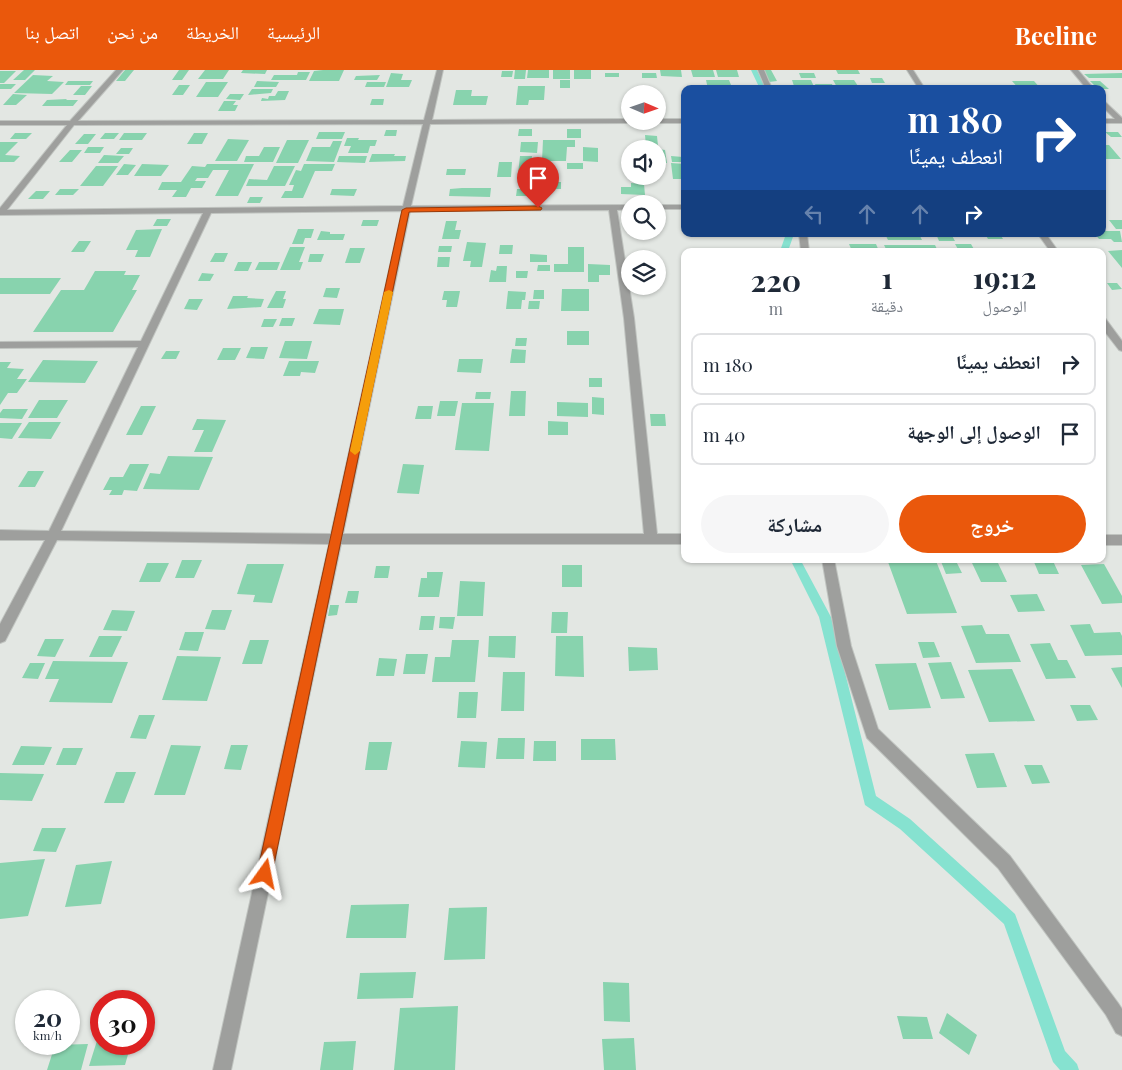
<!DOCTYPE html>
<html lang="ar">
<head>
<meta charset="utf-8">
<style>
  :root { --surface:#fff; --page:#f6f6f7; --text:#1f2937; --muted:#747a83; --line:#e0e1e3; --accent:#ea580c }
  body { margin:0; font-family:"Playfair Display","Noto Naskh Arabic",serif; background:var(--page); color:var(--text); direction:rtl; height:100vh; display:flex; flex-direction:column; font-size:19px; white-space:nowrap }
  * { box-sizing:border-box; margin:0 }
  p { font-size:16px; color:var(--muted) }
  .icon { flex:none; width:28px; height:28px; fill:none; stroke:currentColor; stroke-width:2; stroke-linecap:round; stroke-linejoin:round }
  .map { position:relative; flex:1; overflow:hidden; direction:ltr }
  .drawer { position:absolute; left:681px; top:178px; width:425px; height:315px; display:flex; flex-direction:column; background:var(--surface); border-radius:10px; box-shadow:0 1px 4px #0004; direction:rtl }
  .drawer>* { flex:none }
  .hud { position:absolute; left:681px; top:15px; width:425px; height:152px; border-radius:10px; box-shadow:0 1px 4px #0004; direction:rtl; background:#1a4fa0; color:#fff; overflow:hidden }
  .needle { width:32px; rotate:92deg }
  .tools { position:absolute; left:621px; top:15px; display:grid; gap:10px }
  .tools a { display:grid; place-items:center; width:45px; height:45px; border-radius:50%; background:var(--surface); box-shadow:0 1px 4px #0004; font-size:25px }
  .speed { position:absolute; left:15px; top:920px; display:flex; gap:10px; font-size:25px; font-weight:700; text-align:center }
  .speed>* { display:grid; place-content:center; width:65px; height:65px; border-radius:50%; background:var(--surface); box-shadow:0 1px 4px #0004; line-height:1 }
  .speed small { font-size:12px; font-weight:400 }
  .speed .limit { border:8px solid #d22; background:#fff; color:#111 }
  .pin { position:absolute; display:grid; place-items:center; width:42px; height:42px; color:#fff; margin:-51px -21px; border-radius:50% 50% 50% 0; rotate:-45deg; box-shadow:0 0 5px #0007 }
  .pin .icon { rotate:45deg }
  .me { position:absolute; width:55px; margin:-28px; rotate:12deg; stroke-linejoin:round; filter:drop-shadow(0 0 4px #0008) }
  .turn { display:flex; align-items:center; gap:18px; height:105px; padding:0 20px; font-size:22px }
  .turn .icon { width:65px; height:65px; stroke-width:2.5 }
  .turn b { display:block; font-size:35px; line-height:42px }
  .lanes { display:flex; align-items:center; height:48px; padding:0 20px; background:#0003; justify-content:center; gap:25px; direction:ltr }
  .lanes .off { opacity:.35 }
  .eta { display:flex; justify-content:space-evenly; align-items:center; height:85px; text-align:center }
  .eta b { font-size:30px; font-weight:700; line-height:35px }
  .primary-button { display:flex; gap:10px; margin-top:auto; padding:10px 20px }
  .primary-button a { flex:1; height:58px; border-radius:30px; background:var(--accent); color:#fff; font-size:20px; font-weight:700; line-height:58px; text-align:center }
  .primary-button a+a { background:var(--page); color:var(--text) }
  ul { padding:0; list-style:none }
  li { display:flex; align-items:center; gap:15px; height:62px; margin:0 10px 8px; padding:0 10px; border:2px solid var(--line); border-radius:10px }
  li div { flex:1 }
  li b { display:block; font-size:19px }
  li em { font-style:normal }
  header { display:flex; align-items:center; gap:30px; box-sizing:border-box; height:70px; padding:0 25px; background:var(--accent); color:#fff }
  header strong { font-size:24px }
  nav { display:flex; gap:28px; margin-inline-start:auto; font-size:18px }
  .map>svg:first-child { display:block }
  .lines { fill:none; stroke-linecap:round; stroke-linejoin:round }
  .stream { fill:#86e2d0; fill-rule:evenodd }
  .building { fill:#88d3ae }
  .minor-casing { stroke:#c0c4c0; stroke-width:2 }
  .minor { fill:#9e9f9d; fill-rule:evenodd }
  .route { fill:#ea580c; stroke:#983908 }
  .slow { fill:#f59e0b }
</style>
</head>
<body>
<header>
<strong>Beeline</strong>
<nav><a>الرئيسية</a><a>الخريطة</a><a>من نحن</a><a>اتصل بنا</a></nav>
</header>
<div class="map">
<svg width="1122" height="1000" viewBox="0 0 1122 1000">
  <rect width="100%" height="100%" fill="#e3e7e3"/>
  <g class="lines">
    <path class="stream" d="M751,0H757L766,19H760Z
      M786,164H794L788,181H780Z
      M790,489H800L831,547L876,726L910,749L1015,844L1065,981L1077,994L1079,1000H1060L1053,992L1004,854L900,759L865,735L819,547Z"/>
  </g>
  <path class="building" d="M24,0H35L25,10H13Z
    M125,0H134L125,11H116Z
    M179,0H189L182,10H172Z
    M205,0H229L223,9H198Z
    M243,0H267L265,4L241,3Z
    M323,0H344L339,11H309L314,1Z
    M515,0H526L525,9H514Z
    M528,0H549V8H527Z
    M553,0H570V9H553Z
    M574,0H591V9H574Z
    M660,0H681L682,7L661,6Z
    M691,0H713L715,7H693Z
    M716,0H737L739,7H718Z
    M763,0H771L777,11L769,12Z
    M836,0H858L860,4H838Z
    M0,1H16L4,13H0Z
    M502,1H513L512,7H501Z
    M298,2H310L306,10H271L274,5H297Z
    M391,3L403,4L401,10H412L409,17H386Z
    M605,3H619V7H605Z
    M642,3H656L657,8H642Z
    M799,3H814L816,8H801Z
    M1122,3V8H1089L1084,4Z
    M33,5L53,6L47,11L64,12L52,24L14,23Z
    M380,5L377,10H354L356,6Z
    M870,8H882L885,13H872Z
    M560,10H570V18H560Z
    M706,10H729L731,15H717L718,19H708Z
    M792,10H811L815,19H795Z
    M833,10H854L860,19H838Z
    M68,11H93L90,15H65Z
    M257,11L279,12L276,17H254Z
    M1012,11H1034L1041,19H1019Z
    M1090,11H1100L1109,19H1098Z
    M206,12H228L218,27H196Z
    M367,12H386L384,17H365Z
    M0,14H16L11,19H0Z
    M815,14H832L834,19H817Z
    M179,15H190L183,25H172Z
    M81,16H92L85,25H73Z
    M518,16H545L544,30H529L528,35H516Z
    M252,19H273L271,23L248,25Z
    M456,20H472L471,26H488L486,35H453Z
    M278,21H289L285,30L261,31L262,28L268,29L269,26H275Z
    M13,24L27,25L16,35H3Z
    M230,24H244L240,30L226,29Z
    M67,29L66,30H78L73,36H42L47,30Z
    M372,29H384L383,35H370Z
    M224,31H236L233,35H238L235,41H218Z
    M519,59H532V66H518Z
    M567,59H581V68H567Z
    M386,60H397L396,66H384Z
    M319,62H345L342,69H316Z
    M1105,62H1118L1122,67H1111Z
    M15,63H32L26,69H10Z
    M105,63H119L114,69H100Z
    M124,63H147L142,70H119Z
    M194,63H208L202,74H187Z
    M84,64H96L88,74H75Z
    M645,65L657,66L658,76H646Z
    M347,68H359L358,70H377L375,76H370L368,83H348L351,76H344Z
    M228,69L249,70L237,91H215Z
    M287,70H309L298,93H276Z
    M543,70H575V77H567L566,91H542Z
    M333,71H342L334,92L306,91L312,77H330Z
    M0,72H18L5,85L20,86L14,92H0Z
    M521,72H538L537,83L520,82Z
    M1102,75H1109L1121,89H1102Z
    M88,77H104L100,83H84Z
    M264,77H280L273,92H244L246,86H259Z
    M583,77L598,78V92L583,91Z
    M121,78H133L129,84H116Z
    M658,79L665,80L667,93H658Z
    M70,80H82L72,92H59Z
    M372,84H395L394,86H406L405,91L369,92Z
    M104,85L124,86L118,93H98Z
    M339,86H367L365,93L337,92Z
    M520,86H532L530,104H518Z
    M671,86L683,87L684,92H672Z
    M499,92H512L511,107H497Z
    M567,93H583V99H567Z
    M671,93L685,94V109H673Z
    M124,94L136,95L128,105H116Z
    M142,94L169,95L161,106H134Z
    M207,94H254L238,126H215L229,100H213L208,108H197L195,111H206L202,118H191L186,127H172L177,120H158L162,112H181L192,96L205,97Z
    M304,94H335L332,101H315L303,128H281L285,121H292L294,115H289L296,100L301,101Z
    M96,96H118L103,116H80Z
    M274,96H295L285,116H246L249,109L267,110Z
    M447,99H466L465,105H446Z
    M548,112H561V119H547Z
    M631,113L644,114L645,125L621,124V117H631Z
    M462,118H491L490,127L449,126L450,119Z
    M60,119H79L73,125H55Z
    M332,119H357L354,126L330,125Z
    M517,119H531L530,126H516Z
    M36,121H50L43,129H28Z
    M250,127H263L260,133H247Z
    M157,149H171L167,156H153Z
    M363,150H379L377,156H361Z
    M1109,150H1122V159H1116Z
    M446,151H457L455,160H461L459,169H442Z
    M162,159L150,187H135L138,180H126L136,160Z
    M298,159H314L311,168H305L303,174H292Z
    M321,161L330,162V164H345L343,170H317Z
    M1102,161H1120L1122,172H1114L1111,169H1099L1095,164H1102Z
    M885,164H919L922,170H888Z
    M936,164H951L955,171H939Z
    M985,164H1000L1003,169H988Z
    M79,171H91L84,182H71Z
    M467,172L486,173L482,197H470L471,191H463Z
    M849,174H876L879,181H852Z
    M955,174H971L975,181H959Z
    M500,175H513L512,184H499Z
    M884,175H935L938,181H887Z
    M439,176H452L451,182H438Z
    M290,177H305L299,192H303L300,200H280Z
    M568,177H584V202H554V194H568Z
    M350,178H365L360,193H345Z
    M1122,180V198L1108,181Z
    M215,183H228L224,192H210Z
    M310,184H324L321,192H308Z
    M530,184L547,185V192H530Z
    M438,187H450L449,197H437Z
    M238,192H252L248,201H234Z
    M259,192H280L277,200H255Z
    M588,194L610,195V205H599V212H588Z
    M538,195H550V201H537Z
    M497,196H507L506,212H489L491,200L496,201Z
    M95,201H126L124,205H140L132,220H137L113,262H33L61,220H84Z
    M516,201H528L527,208H516Z
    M202,203L214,204L210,211H198Z
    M0,208H61L50,224H0Z
    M1107,213H1117L1122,219L1112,220Z
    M326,218H340L337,228L323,227Z
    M562,219H589V241H561Z
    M534,220H544V229H533Z
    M276,221H286L283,229H286L283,238H267Z
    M444,221H460L457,237H446L447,230H442Z
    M508,221L526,222L525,230H522L521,239H506Z
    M233,226H248L247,228L264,229L261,237L227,239Z
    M189,229H203L197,240L184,239Z
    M529,231H540L539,239H528Z
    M319,239H344L340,255L313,254Z
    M282,248H295L292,256H279Z
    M264,249H277L273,257H261Z
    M567,261H589V275H567Z
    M516,268H527L526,276H515Z
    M285,271H312L307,289L279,288Z
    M251,277H268L264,289L246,288Z
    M223,278H241L235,290H217Z
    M512,279L526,280L525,293H510Z
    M166,281H180L176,289H161Z
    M459,289H483L481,303L457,302Z
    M43,290L98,291L85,313L28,312Z
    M289,291H319L315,303L301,302L300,306H283Z
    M0,292H11L7,298L24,299L17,309H27L17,323H8L0,335Z
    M589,308H602V317H589Z
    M511,321H526L525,346H509Z
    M476,322H491L490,329H475Z
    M592,327L604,328V345L592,344Z
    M39,330H68L57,348H28Z
    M440,331H458L455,346H437Z
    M557,332L588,333V347L557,346Z
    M462,333H494L489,381L455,380Z
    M141,336H156L142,365H126Z
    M418,336H433L431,349H415Z
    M3,339H28L22,349L0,348V343Z
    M650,344H665L666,356H651Z
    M197,349L226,350L212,382H194L204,360H192Z
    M548,351L568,352V365H548Z
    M29,352H61L51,369L18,368Z
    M0,353H22L12,369L0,368Z
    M168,386L213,387L199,420L143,419L150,403L160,404Z
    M130,394H149L137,421L124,420L122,425H109L112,420H103L110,407H123Z
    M403,394L424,395L419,424L397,423Z
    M28,401H44L35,417H18Z
    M940,489H955L962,503L946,504Z
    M182,490H202L194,508H175Z
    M936,491L957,543L907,544L888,492Z
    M1053,491L1059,504H1039L1034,492Z
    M147,493H169L160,512H139Z
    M972,493H998L1007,512H981Z
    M247,494H284L272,533L253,532L255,525L237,524Z
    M1104,494L1122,526V533L1102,534L1081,495Z
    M562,495H582V517H562Z
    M376,496H390L388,508H374Z
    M427,502H443L439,527H418L421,508H427Z
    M460,511L485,512L483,546H457Z
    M348,521H359L357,533H345Z
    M1037,524L1045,541L1018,542L1010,525Z
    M330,535H339L337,545L328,546Z
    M112,540L135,541L127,561L103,560Z
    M212,540H232L225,560L205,559Z
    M552,542H568L567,563H551Z
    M421,546H435L433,560H419Z
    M440,547H455L453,559L439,558Z
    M1090,554L1094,563L1120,562L1122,566V585L1085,586L1070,555Z
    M982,555L986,564H1009L1021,592L976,593L961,556Z
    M185,562H204L198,581L179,580Z
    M99,566H122L112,587H89Z
    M489,566H516L515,588L488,587Z
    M556,566H583L584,607L555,606Z
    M45,569H64L55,587L37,586Z
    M250,570H269L262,594H242Z
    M452,570H479L475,612H432L435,587H450Z
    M918,572H934L940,587L923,588Z
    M1050,573L1058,590H1067L1076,608L1046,609L1030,574Z
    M628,577L657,578L658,600L629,601Z
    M406,584H428L425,604H403Z
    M177,586L221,587L207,631L162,630Z
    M379,588L397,589L394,606H376Z
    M53,591L128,592L112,633L49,632L59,609H45Z
    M951,592L965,628L941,629L928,593Z
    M30,593H45L38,609L22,608Z
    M916,593L931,638L889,640L875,594Z
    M1122,597V618L1111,598Z
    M1012,599L1035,651L989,652L968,600Z
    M503,602H525L524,641H501Z
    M459,622H478L476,648H457Z
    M1070,635H1090L1098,650L1077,651Z
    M139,645H155L146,669L130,668Z
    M498,668H525L524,689H496Z
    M581,669H615L616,690H581Z
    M461,671L487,672L485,698L458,697Z
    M534,671H556V691H533Z
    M369,672H392L387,700H365Z
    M171,675L201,676L185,725H154Z
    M231,675H248L241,700L224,699Z
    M21,676L52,677L44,695H12Z
    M63,678H83L76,695H56Z
    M994,683L1007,717L977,718L965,684Z
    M1024,695H1042L1050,713L1032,714Z
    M116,702H136L124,733H104Z
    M0,703L44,704L32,731L0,730Z
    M42,758H66L56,782L33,781Z
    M45,789L28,846L0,849V793Z
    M112,791L101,834L65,837L76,795Z
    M409,834L406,868H346L351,835Z
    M487,837L485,889L444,890L449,838Z
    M416,902L413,928L357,929L360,903Z
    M603,912L629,913L630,952L604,951Z
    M458,936L455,1000H394L400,938Z
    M947,943L977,965L969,985L939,963Z
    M897,946L927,947L933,969H903Z
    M26,952V971H20Z
    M101,958V974H131L125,995L89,996Z
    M634,968L636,1000H604L602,969Z
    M356,971L353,1000H320L324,972Z
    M88,974L81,1000H47L55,975Z"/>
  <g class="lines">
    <g class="minor-casing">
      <path id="minor" d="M116,0H123L78,51L424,50L437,0H443L432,50L630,49V51H633L630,53L430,54L411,136L630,135V139L617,140L634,248L657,464H685V474H341L231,1000H213L329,474L57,470L5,571L0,573V554L45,470H0V460L49,461L138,277L0,278V272L141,271L203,143L0,145V138L67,55H0V51H70ZM423,54L403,136L7,140L74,55ZM609,140L624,248L644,464H343L410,141ZM402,141L331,464L61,461L211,143Z
        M758,0H764L772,19H766Z
        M907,0H913L925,19H919Z
        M1071,0H1078L1094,19H1087Z
        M1102,29L1122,48V53H1102V49H1115L1102,36Z
        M658,49H685V53H655Z
        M658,135H685V139H658Z
        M799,164H807L809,181H801Z
        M1038,164H1046L1058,181H1050Z
        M1102,247L1105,248L1122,271V281L1119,280L1102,258Z
        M1102,465H1122V475H1102Z
        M822,489H834L851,576L878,659L1010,786L1118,933L1122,939V966L1116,963L1106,945L998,798L867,668L837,576Z"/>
    </g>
    <use href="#minor" class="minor"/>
  </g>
  <path class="route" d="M538,136L542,138L541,140L409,142L272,804L270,809L265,811L260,809L257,804L402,140L406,138Z"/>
  <path class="slow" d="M389,220L393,222L360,381L355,385L350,381L384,222Z"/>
</svg>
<div class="tools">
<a><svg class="needle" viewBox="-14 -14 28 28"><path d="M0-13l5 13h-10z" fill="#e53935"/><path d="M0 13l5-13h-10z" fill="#747a83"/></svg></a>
<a><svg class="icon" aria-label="sound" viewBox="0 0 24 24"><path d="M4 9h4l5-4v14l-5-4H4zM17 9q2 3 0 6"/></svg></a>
<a><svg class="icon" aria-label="search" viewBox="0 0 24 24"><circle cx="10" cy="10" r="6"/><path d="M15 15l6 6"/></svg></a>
<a><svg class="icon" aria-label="layers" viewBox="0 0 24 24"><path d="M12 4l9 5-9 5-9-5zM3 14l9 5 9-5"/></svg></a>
</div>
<div class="speed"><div>20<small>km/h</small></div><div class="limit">30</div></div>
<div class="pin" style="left:538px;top:138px;background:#d93025"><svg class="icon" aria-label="arrive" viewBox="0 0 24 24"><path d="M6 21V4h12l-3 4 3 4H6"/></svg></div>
<svg class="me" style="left:265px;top:804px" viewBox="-20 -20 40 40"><path d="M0-17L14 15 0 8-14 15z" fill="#ea580c" stroke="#fff" stroke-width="4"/></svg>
<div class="hud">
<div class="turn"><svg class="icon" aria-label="right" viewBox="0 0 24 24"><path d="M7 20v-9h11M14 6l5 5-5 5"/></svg><div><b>180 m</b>انعطف يمينًا</div></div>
<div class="lanes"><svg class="icon off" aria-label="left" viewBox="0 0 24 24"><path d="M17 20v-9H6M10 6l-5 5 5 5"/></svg><svg class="icon off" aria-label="ahead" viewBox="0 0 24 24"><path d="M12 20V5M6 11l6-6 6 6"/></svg><svg class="icon off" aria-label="ahead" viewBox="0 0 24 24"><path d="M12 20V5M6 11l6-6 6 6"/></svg><svg class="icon" aria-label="right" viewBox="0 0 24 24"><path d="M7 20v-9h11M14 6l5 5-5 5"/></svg></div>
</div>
<section class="drawer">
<div class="eta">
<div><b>19:12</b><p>الوصول</p></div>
<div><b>1</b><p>دقيقة</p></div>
<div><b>220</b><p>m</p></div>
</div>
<ul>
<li><svg class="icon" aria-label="right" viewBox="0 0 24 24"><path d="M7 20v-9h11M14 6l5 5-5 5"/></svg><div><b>انعطف يمينًا</b></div><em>180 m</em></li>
<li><svg class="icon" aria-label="arrive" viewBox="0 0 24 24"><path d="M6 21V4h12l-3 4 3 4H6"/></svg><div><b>الوصول إلى الوجهة</b></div><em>40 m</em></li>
</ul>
<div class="primary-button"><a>خروج</a><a>مشاركة</a></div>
</section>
</div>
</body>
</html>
